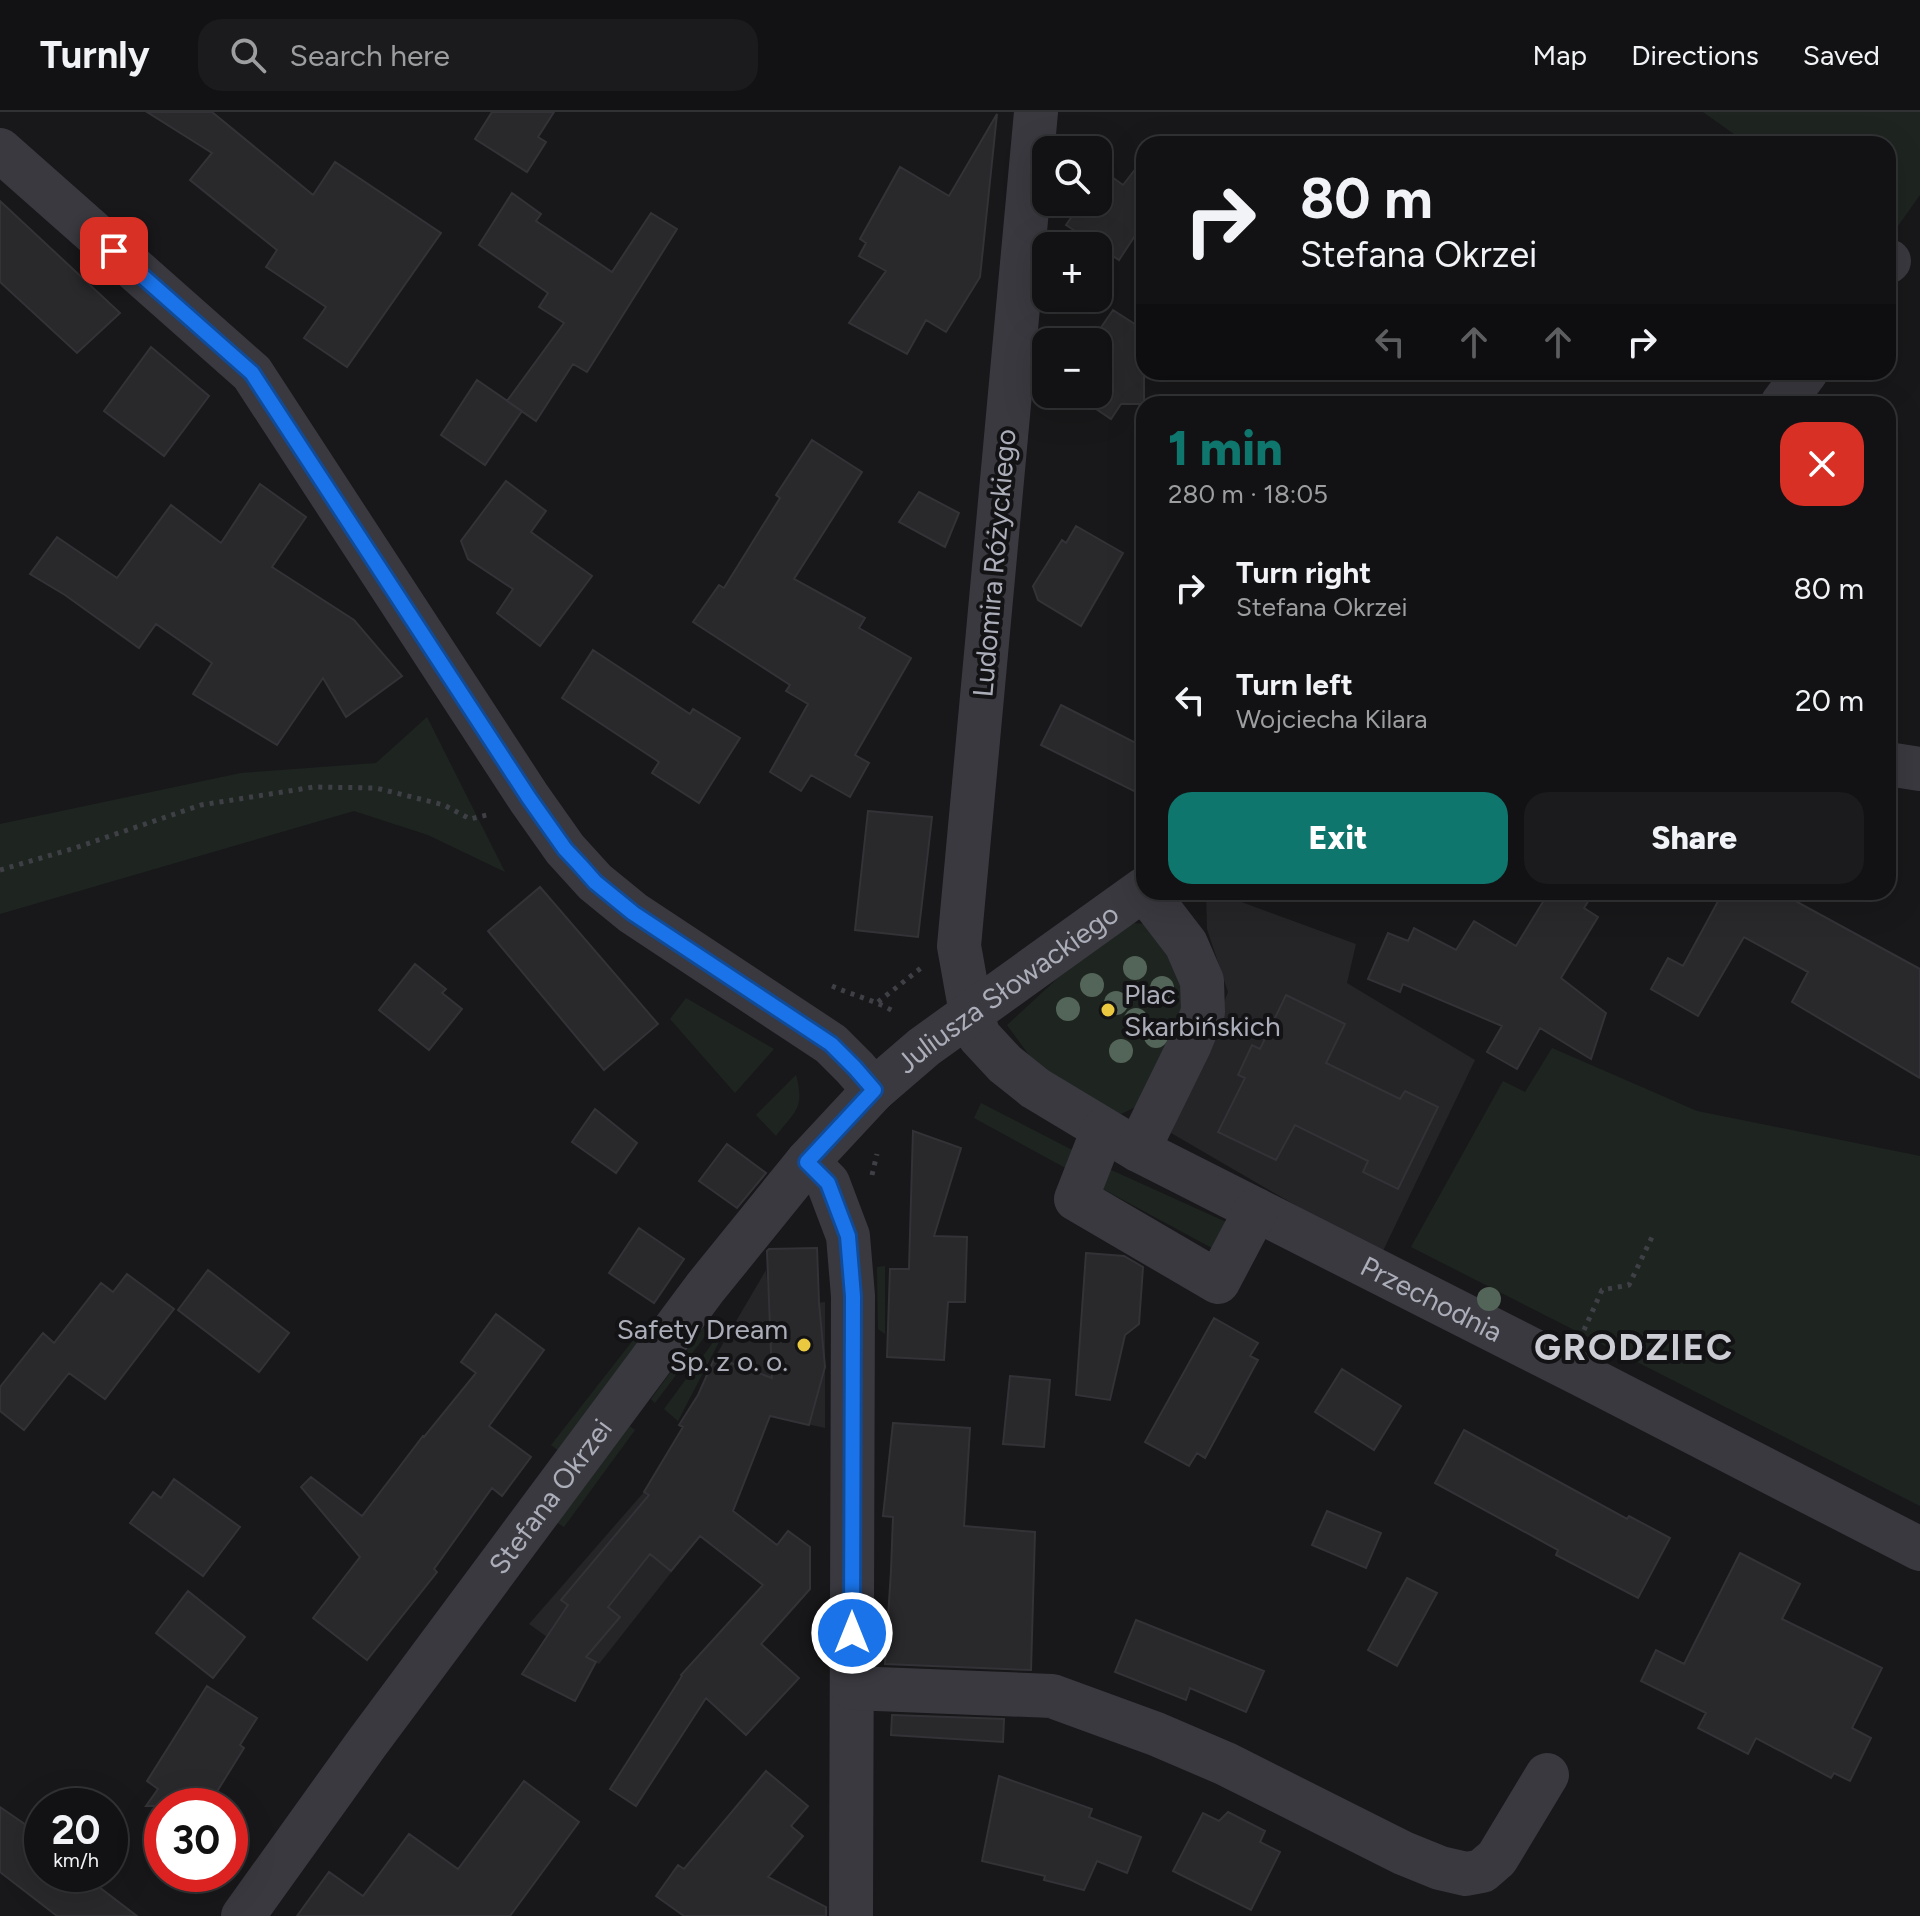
<!DOCTYPE html>
<html lang="en">
<head>
<meta charset="utf-8">
<style>
  :root { --surface:#121214; --page:#1b1b1d; --text:#f1f3f6; --muted:#9c9ea0; --line:#313234; --accent:#0f766e }
  body { margin:0; font-family:Figtree,sans-serif; background:var(--page); color:var(--text); height:100vh; display:flex; flex-direction:column; font-size:30px; white-space:nowrap }
  * { box-sizing:border-box; margin:0 }
  p { font-size:26px; color:var(--muted) }
  .icon { flex:none; width:44px; height:44px; fill:none; stroke:currentColor; stroke-width:2; stroke-linecap:round; stroke-linejoin:round }
  .map { position:relative; flex:1; overflow:hidden }
  .panel { position:absolute; left:1136px; top:284px; width:760px; height:504px; display:flex; flex-direction:column; background:var(--surface); border-radius:24px; box-shadow:0 8px 32px #0002,0 0 0 2px var(--line) }
  .panel>* { flex:none }
  .guide { position:absolute; left:1136px; top:24px; width:760px; height:244px; border-radius:24px; box-shadow:0 8px 32px #0002,0 0 0 2px var(--line); background:#121214; color:var(--text); overflow:hidden }
  .buttons { position:absolute; left:1032px; top:24px; display:grid; gap:16px }
  .buttons a { display:grid; place-items:center; width:80px; height:80px; border-radius:16px; background:var(--surface); box-shadow:0 8px 32px #0002,0 0 0 2px var(--line); font-size:40px }
  .speed { position:absolute; left:24px; top:1676px; display:flex; gap:16px; font-size:40px; font-weight:700; text-align:center }
  .speed>* { display:grid; place-content:center; width:104px; height:104px; border-radius:50%; background:var(--surface); box-shadow:0 8px 32px #0002,0 0 0 2px var(--line); line-height:1 }
  .speed small { font-size:20px; font-weight:400 }
  .speed .limit { border:12px solid #d22; background:#fff; color:#111 }
  .pin { position:absolute; display:grid; place-items:center; width:68px; height:68px; color:#fff; margin:-34px; border-radius:16px; box-shadow:0 4px 12px #0006 }
  .me { position:absolute; width:88px; margin:-44px; rotate:0deg; stroke-linejoin:round; filter:drop-shadow(0 0 6px #0008) }
  .turn { display:flex; align-items:center; gap:28px; height:168px; padding:0 32px; font-size:36px }
  .turn .icon { width:104px; height:104px; stroke-width:2.5 }
  .turn b { display:block; font-size:56px; line-height:68px }
  .lanes { display:flex; align-items:center; height:76px; padding:0 32px; background:#0003; justify-content:center; gap:40px; direction:ltr }
  .lanes .off { opacity:.35 }
  .round { display:grid; place-items:center; flex:none; width:84px; height:84px; border-radius:24px; background:var(--page) }
  .head { display:flex; align-items:center; justify-content:space-between; height:136px; padding:0 32px }
  h1 { font-size:48px; font-weight:800; line-height:60px; color:var(--accent) }
  .button { display:flex; gap:16px; margin-top:auto; padding:16px 32px }
  .button a { flex:1; height:92px; border-radius:24px; background:var(--accent); color:#fff; font-size:32px; font-weight:800; line-height:92px; text-align:center }
  .button a+a { background:var(--page); color:var(--text) }
  ul { padding:0; list-style:none }
  li { display:flex; align-items:center; gap:24px; height:112px; padding:0 32px }
  li div { flex:1 }
  li b { display:block; font-size:30px }
  li em { font-style:normal }
  header { display:flex; align-items:center; gap:48px; box-sizing:border-box; height:112px; padding:0 40px; background:var(--surface); border-bottom:2px solid var(--line) }
  header strong { font-size:38px }
  nav { display:flex; gap:44px; margin-inline-start:auto; font-size:28px }
  .search { width:560px; height:72px; background:var(--page); display:flex; align-items:center; gap:20px; box-sizing:border-box; padding:0 28px; border-radius:24px; color:var(--muted); font-size:30px }
  .map>svg:first-child { display:block }
  .built { fill:#252427 }
  .green { fill:#1e2520 }
  .building { fill:#29282b; stroke:#333236; stroke-width:2 }
  .lines { fill:none; stroke-linecap:round; stroke-linejoin:round }
  .path { stroke:#3f4046; stroke-width:5; stroke-dasharray:4 6; stroke-linecap:butt }
  .minor { stroke:#39393f; stroke-width:44 }
  .tree { fill:#536458 }
  .route-casing { stroke:#114b97; stroke-width:20 }
  .route { stroke:#1a73e8; stroke-width:14 }
  .poi-dot { fill:#eac941; stroke:#131315; stroke-width:3 }
  .labels { text-anchor:middle; dominant-baseline:central; stroke-width:8; stroke-linejoin:round; paint-order:stroke }
  .street-label { font-size:28px; fill:#abadb9; stroke:#131315 }
  .poi-label { font-size:28px; fill:#abadb9; stroke:#131315; text-anchor:start }
  .district-label { font-size:36px; font-weight:bold; letter-spacing:2px; fill:#cccdd5; stroke:#131315 }
</style>
</head>
<body>
<header>
<strong>Turnly</strong>
<div class="search"><svg class="icon" aria-label="search" viewBox="0 0 24 24"><circle cx="10" cy="10" r="6"/><path d="M15 15l6 6"/></svg>Search here</div>
<nav><a>Map</a><a>Directions</a><a>Saved</a></nav>
</header>
<div class="map">
<svg width="1920" height="1804" viewBox="0 0 1920 1804">
  <rect width="100%" height="100%" fill="#18181a"/>
  <path class="built" d="M1206,780H1214L1356,832L1347,871L1475,948L1381,1143L1171,1021L1228,880L1207,817Z
    M766,1158L770,1196L825,1190V1316L756,1301L698,1283L715,1245Z
    M644,1380L700,1424L599,1552L547,1525L529,1512Z"/>
  <path class="green" d="M1703,0H1920V83L1888,128V32H1748Z
    M427,605L505,760L428,723L354,699L0,802V712L241,661L376,651Z
    M1133,811L1158,813L1196,883L1146,990L1121,1002L1078,984L1040,958L1007,913L1059,865Z
    M686,886L774,937L735,981L670,907Z
    M1552,936L1697,999L1920,1044V1394L1411,1135L1503,969L1525,980Z
    M796,963C805,997 795,999 776,1024L756,1003Z
    M981,991L1084,1044L1071,1059L974,1006Z
    M1109,1057L1235,1114L1221,1141L1103,1077Z
    M885,1154V1222L878,1217L877,1155Z
    M703,1216L708,1220L655,1291L651,1287Z
    M641,1218L647,1223L559,1339L551,1333Z
    M717,1225L719,1230L678,1309L664,1297Z
    M629,1314L635,1318L564,1415L556,1410Z"/>
  <path class="building" d="M147,0H212L313,83L335,50L441,121L347,255L304,226L326,195L266,155L277,138L190,68L212,41Z
    M492,0H554L538,25L546,30L527,60L475,27Z
    M997,2L980,165L946,220L926,208L907,242L849,211L886,159L859,144L866,131L860,127L900,55L949,84Z
    M1144,46V110L1119,148L1066,113L1082,90H1098V55L1123,73Z
    M512,81L541,102L536,109L612,160L651,101L677,117L587,260L573,252L536,309L507,289L564,211L539,195L548,181L479,133Z
    M0,89L120,201L77,241L0,170Z
    M1113,198L1144,218V292H1121L1111,307L1074,282H1098V230H1091Z
    M151,235L209,284L164,344L104,299Z
    M477,268L522,299L485,353L441,323Z
    M812,328L862,360L794,467L865,506L859,516L911,546L855,643L869,651L850,685L811,663L801,679L770,660L808,592L786,579L790,573L693,510L719,473L724,476L780,386L776,383Z
    M506,369L546,399L531,420L592,464L540,534L497,501L513,477L468,447L461,429Z
    M260,372L306,405L272,455L354,508L402,564L346,605L323,566L277,633L193,582L212,551L156,512L139,536L65,483L30,462L57,425L117,466L171,393L221,431Z
    M919,380L959,401L945,435L899,410Z
    M1076,414L1123,441L1081,514L1038,488L1033,474L1062,428L1066,431Z
    M593,538L690,602L693,597L740,626L699,691L652,661L659,650L562,586Z
    M1061,593L1144,635V684L1041,633Z
    M868,699L932,705L918,825L855,818Z
    M540,775L658,912L604,958L488,819Z
    M1549,780H1594L1584,796L1598,805L1561,866L1606,901L1591,947L1540,916L1517,957L1487,940L1502,914L1403,872L1400,880L1368,867L1388,821L1408,829L1414,816L1456,838L1474,809L1516,834Z
    M1723,780H1779L1920,857V966L1792,890L1808,860L1744,825L1698,904L1651,877L1668,846L1683,854Z
    M415,852L446,877L442,881L462,897L429,938L379,898Z
    M1286,883L1345,912L1326,951L1400,987L1405,979L1438,995L1398,1077L1363,1060L1368,1049L1295,1013L1276,1048L1218,1020L1245,966L1238,963L1252,933L1260,937Z
    M595,997L637,1031L616,1061L572,1030Z
    M913,1019L961,1036L934,1124L967,1125L965,1190H948L944,1248L887,1245L890,1157H909Z
    M727,1032L766,1061L737,1096L699,1069Z
    M639,1116L684,1147L654,1191L609,1161Z
    M817,1136L819,1191L825,1255L809,1313L770,1304L733,1399L777,1433L788,1419L810,1435V1477L761,1532L799,1566L746,1623L706,1586L636,1694L610,1677L682,1564L681,1563L763,1473L700,1424L671,1459L650,1442L608,1495L620,1505L586,1545L596,1550L575,1589L522,1562L568,1493L561,1488L649,1383L644,1380L683,1315L679,1313L698,1283L715,1245L772,1266L767,1139L769,1137Z
    M1086,1141L1124,1144L1143,1155L1139,1212L1125,1223L1110,1288L1076,1283Z
    M208,1158L289,1221L259,1260L178,1198Z
    M127,1162L174,1197L105,1287L69,1261L24,1318L0,1299V1275L43,1221L54,1231L101,1171L113,1180Z
    M496,1202L544,1238L489,1314L531,1345L502,1384L492,1376L434,1457L437,1460L367,1548L313,1506L360,1445L301,1375L311,1365L362,1404L423,1324L424,1325L476,1261L461,1250Z
    M1214,1206L1258,1231L1250,1244L1258,1248L1205,1346L1197,1341L1189,1354L1145,1330Z
    M1342,1257L1401,1294L1374,1338L1315,1300Z
    M1010,1264L1050,1268L1044,1335L1003,1332Z
    M893,1311L970,1316L964,1414L1035,1420L1031,1558L885,1552L891,1459L893,1405L883,1404Z
    M1464,1318L1627,1407L1629,1404L1670,1426L1638,1486L1556,1443L1558,1438L1435,1371Z
    M174,1367L240,1415L203,1464L130,1411L153,1380L161,1386Z
    M1327,1399L1381,1421L1366,1456L1312,1433Z
    M1740,1441L1800,1472L1782,1507L1882,1556L1852,1616L1871,1626L1850,1669L1834,1661L1831,1666L1756,1626L1748,1642L1698,1616L1706,1601L1641,1569L1656,1538L1684,1552Z
    M1407,1466L1437,1481L1397,1554L1368,1538Z
    M188,1479L245,1525L213,1566L156,1521Z
    M1136,1508L1264,1559L1246,1600L1190,1576L1186,1588L1115,1560Z
    M207,1574L257,1606L240,1633L244,1636L208,1694H146L158,1677L147,1669Z
    M892,1603L1004,1607L1003,1630L891,1623Z
    M766,1659L808,1694L791,1714L803,1724L768,1765L826,1795V1804H684L656,1784L678,1753L684,1757Z
    M999,1664L1092,1697L1089,1705L1141,1725L1127,1761L1097,1749L1084,1778L1044,1768L1045,1764L982,1749Z
    M524,1669L579,1710L510,1804H297L329,1760L363,1784L409,1722L458,1757Z
    M0,1695L42,1724V1762H82L137,1804H57L0,1760Z
    M1228,1700L1265,1719L1260,1730L1280,1740L1251,1798L1173,1759L1203,1701L1219,1709Z"/>
  <g class="lines">
    <path class="path" d="M0,758L75,736L201,693L314,675L376,676L444,693L470,707L487,703
      M832,874C852,883 874,888 893,899
      M878,890L921,856
      M872,1063L877,1042
      M1584,1218L1602,1178L1629,1173L1652,1125"/>
    <g class="minor">
      <path id="s1" d="M1036,0L959,834L971,901L979,924L1005,952L1035,976L1138,1038L1582,1263L1920,1437"/>
      <path d="M0,38L252,261L529,686L565,737L595,770L633,801L831,932L855,956L874,978"/>
      <path d="M1888,150L1889,149"/>
      <path d="M1782,292L1806,260"/>
      <path d="M1888,652L1920,657"/>
      <path d="M1103,1018L1076,1087L1218,1170L1256,1098"/>
      <path d="M1138,1038L1190,932L1203,900L1202,869L1186,832L1146,780"/>
      <path d="M807,1050L828,1071L848,1124L853,1184L851,1804"/>
      <path d="M852,1576L1052,1584L1156,1622L1226,1652L1403,1741L1440,1756L1466,1762L1482,1759L1497,1746L1547,1663"/>
      <path id="s2" d="M243,1804L367,1631L705,1176L807,1050L874,978L924,935L1144,777"/>
    </g>
  </g>
  <g class="tree">
    <circle cx="1135" cy="856" r="12"/>
    <circle cx="1092" cy="873" r="12"/>
    <circle cx="1162" cy="876" r="12"/>
    <circle cx="1116" cy="891" r="12"/>
    <circle cx="1068" cy="897" r="12"/>
    <circle cx="1136" cy="908" r="12"/>
    <circle cx="1156" cy="924" r="12"/>
    <circle cx="1121" cy="939" r="12"/>
    <circle cx="1489" cy="1187" r="12"/>
  </g>
  <g class="lines">
    <g class="route-casing">
      <path id="route" d="M114,139L252,261L529,686L565,737L580,753L595,770L633,801L831,932L855,956L874,978L807,1050L828,1071L848,1124L853,1184L852,1521"/>
    </g>
    <use href="#route" class="route"/>
  </g>
  <g class="poi-dot">
    <circle cx="1108" cy="898" r="8"/>
    <circle cx="804" cy="1233" r="8"/>
  </g>
  <g class="labels">
    <g class="street-label">
      <text transform="translate(994 451) rotate(-85)">Ludomira Różyckiego</text>
      <text stroke="none"><textPath href="#s2" startOffset="1208">Juliusza Słowackiego</textPath></text>
      <text stroke="none"><textPath href="#s1" startOffset="1456">Przechodnia</textPath></text>
      <text stroke="none"><textPath href="#s2" startOffset="520">Stefana Okrzei</textPath></text>
    </g>
    <g class="poi-label">
      <text x="1124" y="882">Plac<tspan x="1124" dy="32">Skarbińskich</tspan></text>
      <text x="788" y="1217" text-anchor="end">Safety Dream<tspan x="788" dy="32">Sp. z o. o.</tspan></text>
    </g>
    <g class="district-label">
      <text x="1634" y="1235">GRODZIEC</text>
    </g>
  </g>
</svg>
<div class="buttons">
<a><svg class="icon" aria-label="search" viewBox="0 0 24 24"><circle cx="10" cy="10" r="6"/><path d="M15 15l6 6"/></svg></a>
<a>+</a>
<a>−</a>
</div>
<div class="speed"><div>20<small>km/h</small></div><div class="limit">30</div></div>
<div class="pin" style="left:114px;top:139px;background:#d93025"><svg class="icon" aria-label="arrive" viewBox="0 0 24 24"><path d="M6 21V4h12l-3 4 3 4H6"/></svg></div>
<svg class="me" style="left:852px;top:1521px" viewBox="-20 -20 40 40"><circle r="17" fill="#1a73e8" stroke="#fff" stroke-width="3"/><path d="M0-11L8 9 0 5-8 9z" fill="#fff"/></svg>
<div class="guide">
<div class="turn"><svg class="icon" aria-label="right" viewBox="0 0 24 24"><path d="M7 20v-9h11M14 6l5 5-5 5"/></svg><div><b>80 m</b>Stefana Okrzei</div></div>
<div class="lanes"><svg class="icon off" aria-label="left" viewBox="0 0 24 24"><path d="M17 20v-9H6M10 6l-5 5 5 5"/></svg><svg class="icon off" aria-label="ahead" viewBox="0 0 24 24"><path d="M12 20V5M6 11l6-6 6 6"/></svg><svg class="icon off" aria-label="ahead" viewBox="0 0 24 24"><path d="M12 20V5M6 11l6-6 6 6"/></svg><svg class="icon" aria-label="right" viewBox="0 0 24 24"><path d="M7 20v-9h11M14 6l5 5-5 5"/></svg></div>
</div>
<section class="panel">
<div class="head"><div><h1>1 min</h1><p>280 m · 18:05</p></div><a class="round" style="background:#d93025;color:#fff"><svg class="icon" aria-label="close" viewBox="0 0 24 24"><path d="M6 6l12 12M18 6L6 18"/></svg></a></div>
<ul>
<li><svg class="icon" aria-label="right" viewBox="0 0 24 24"><path d="M7 20v-9h11M14 6l5 5-5 5"/></svg><div><b>Turn right</b><p>Stefana Okrzei</p></div><em>80 m</em></li>
<li><svg class="icon" aria-label="left" viewBox="0 0 24 24"><path d="M17 20v-9H6M10 6l-5 5 5 5"/></svg><div><b>Turn left</b><p>Wojciecha Kilara</p></div><em>20 m</em></li>
</ul>
<div class="button"><a>Exit</a><a>Share</a></div>
</section>
</div>
</body>
</html>
